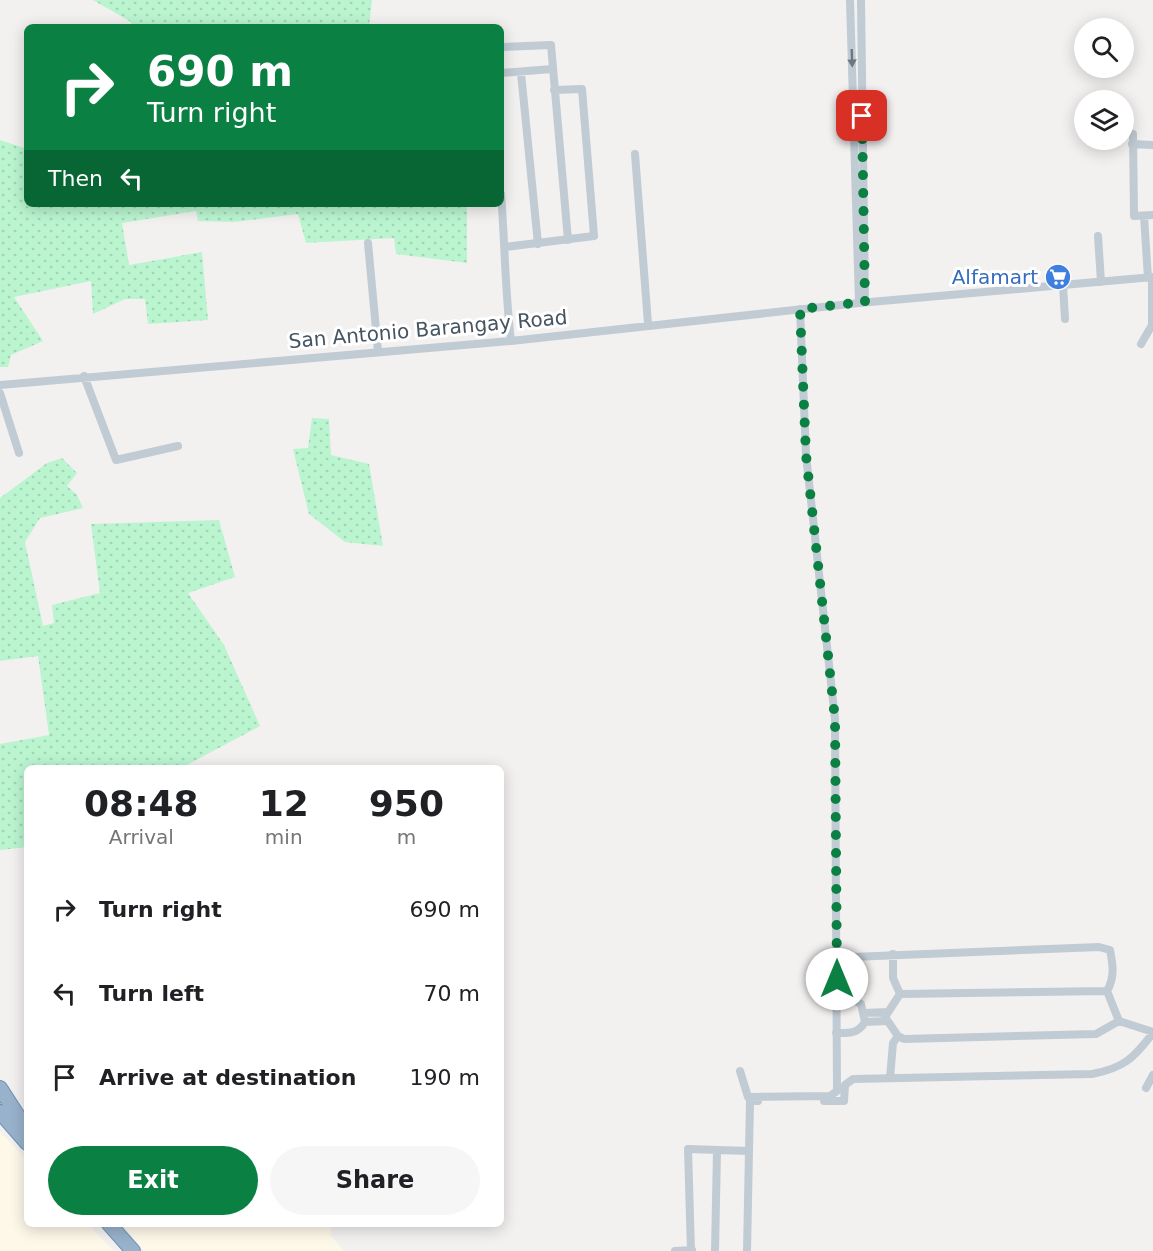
<!DOCTYPE html>
<html lang="en">
<head>
<meta charset="utf-8">
<style>
  :root { --surface:#fff; --page:#f6f6f6; --text:#202124; --muted:#757577; --accent:#0b8043 }
  body { margin:0; font-family:"DejaVu Sans",sans-serif; background:var(--page); color:var(--text); height:100vh; display:flex; flex-direction:column; font-size:22px; white-space:nowrap }
  * { box-sizing:border-box; margin:0 }
  p { font-size:20px; color:var(--muted) }
  .icon { flex:none; width:33px; height:33px; fill:none; stroke:currentColor; stroke-width:2; stroke-linecap:round; stroke-linejoin:round }
  .map { position:relative; flex:1; overflow:hidden }
  .drawer { position:absolute; left:24px; top:765px; width:480px; height:462px; display:flex; flex-direction:column; background:var(--surface); border-radius:9px; box-shadow:0 3px 15px #0003 }
  .drawer>* { flex:none }
  .hud { position:absolute; left:24px; top:24px; width:480px; height:183px; border-radius:9px; box-shadow:0 3px 15px #0003; background:#0b8043; color:#fff; overflow:hidden }
  .tools { position:absolute; left:1074px; top:18px; display:grid; gap:12px }
  .tools a { display:grid; place-items:center; width:60px; height:60px; border-radius:50%; background:var(--surface); box-shadow:0 3px 15px #0003; font-size:30px }
  .pin { position:absolute; display:grid; place-items:center; width:51px; height:51px; color:#fff; margin:-26px; border-radius:12px; box-shadow:0 3px 9px #0006 }
  .me { position:absolute; width:66px; margin:-33px; rotate:0deg; stroke-linejoin:round; filter:drop-shadow(0 0 4px #0008) }
  .turn { display:flex; align-items:center; gap:21px; height:126px; padding:0 24px; font-size:27px }
  .turn .icon { width:78px; height:78px; stroke-width:2.5 }
  .turn b { display:block; font-size:42px; line-height:51px }
  .then { display:flex; align-items:center; height:57px; padding:0 24px; background:#0003; gap:12px; font-size:22px }
  .eta { display:flex; justify-content:space-evenly; align-items:center; height:102px; text-align:center }
  .eta b { font-size:36px; font-weight:600; line-height:42px }
  .action { display:flex; gap:12px; margin-top:auto; padding:12px 24px }
  .action a { flex:1; height:69px; border-radius:36px; background:var(--accent); color:#fff; font-size:24px; font-weight:600; line-height:69px; text-align:center }
  .action a+a { background:var(--page); color:var(--text) }
  ul { padding:0; list-style:none }
  li { display:flex; align-items:center; gap:18px; height:84px; padding:0 24px }
  li div { flex:1 }
  li b { display:block; font-size:22px }
  li em { font-style:normal }
  .map>svg:first-child { display:block }
  .commercial { fill:#fef8e9 }
  .grass { fill:url(#grass-dots) }
  .lines { fill:none; stroke-linecap:round; stroke-linejoin:round }
  .trunk-casing { stroke:#6e8fb1; stroke-width:16 }
  .minor { stroke:#c0cbd4; stroke-width:8 }
  .trunk { stroke:#98b2cc; stroke-width:14 }
  .oneway { fill:#6b7884 }
  .route { stroke:#0b8043; stroke-width:10; stroke-dasharray:0 18 }
  .labels { text-anchor:middle; dominant-baseline:central; stroke-width:6; stroke-linejoin:round; paint-order:stroke }
  .shop-label { font-size:20px; fill:#366cbe; stroke:#fff; text-anchor:end }
  .street-label { font-size:20px; fill:#465461; stroke:#fff }
</style>
</head>
<body>
<div class="map">
<svg width="1153" height="1251" viewBox="0 0 1153 1251">
  <defs>
    <pattern id="grass-dots" width="8" height="8" patternUnits="userSpaceOnUse" patternTransform="scale(1.5)"><rect width="8" height="8" fill="#baf5d0"/><path d="M2 2h.1M6 6h.1" fill="none" stroke="#a1d4b5" stroke-width="1.8" stroke-linecap="round"/></pattern>
  </defs>
  <rect width="100%" height="100%" fill="#f3f0f0"/>
  <path class="commercial" d="M0,1132L27,1160V1224H88L114,1251H0Z
    M122,1224H331V1236L344,1251H144Z"/>
  <path class="grass" d="M93,0H372L369,27H132L131,22Z
    M0,140L27,149V204H467V263L396,254L394,238L306,243L298,214L233,222L198,221L196,211L122,223L129,265L202,252L208,320L148,324L145,299H125L93,314L91,281L14,297L43,341L11,355L8,367H0Z
    M312,418L329,419L331,455L369,464L383,546L345,542L309,514L293,449L308,448Z
    M62,458L77,473L67,486L77,495L83,508L40,518L25,542L43,626L54,623L52,605L100,593L91,524L219,520L235,577L188,593L224,645L260,726L181,768H27V847L0,850V744L49,735L38,656L0,661V498L47,463Z"/>
  <g class="lines">
    <g class="trunk-casing">
      <path id="trunk" d="M0,1088L27,1130
        M0,1112L27,1143
        M109,1224L133,1251"/>
    </g>
    <path class="minor" d="M850,0L859,303
      M861,0L865,302
      M501,47L551,45L568,240
      M501,73L552,69
      M521,73L538,244
      M1133,134L1134,216L1153,215
      M1132,144L1153,145
      M635,154L648,324
      M501,194C505,244 505,292 511,341
      M1144,216L1148,278
      M1098,236L1101,282
      M368,243L378,351
      M505,247L594,236L582,89L554,90
      M1063,285L1065,319
      M1141,344L1152,325V277
      M84,376L116,460L178,446
      M0,385L511,341L859,303L1153,277
      M0,393L19,453
      M893,954V978L900,994
      M852,957L1099,947L1110,950C1113,965 1115,977 1107,991L1119,1021L1096,1034L904,1039L898,1036L885,1017L900,994L1107,991
      M864,1013L887,1012
      M1119,1021L1153,1032
      M865,1022L886,1021
      M836,1033C849,1033 858,1034 865,1022L861,1004L854,1000L837,1001
      M740,1071L748,1097L830,1096L837,1091L835,719L806,455L800,309
      M890,1078L893,1043L898,1036
      M1146,1088L1153,1075
      M824,1101H844L845,1085L853,1079L1092,1074C1124,1068 1134,1058 1153,1033
      M675,1251L692,1250
      M691,1251L688,1149L749,1151
      M715,1251L717,1151
      M747,1251L750,1101H758"/>
    <use href="#trunk" class="trunk"/>
  </g>
  <defs><path id="oneway-solid" d="M-6-.8H1V-3.2L6.5 0L1 3.2V.8H-6Z" transform="scale(1.5)"/></defs>
  <use class="oneway" href="#oneway-solid" transform="translate(852 58) rotate(88)"/>
  <g class="lines">
    <path class="route" d="M837,979L835,719L806,455L800,309L865,302L862,116"/>
  </g>
  <defs>
    <g id="supermarket-disc" transform="scale(1.35)"><circle r="9.5" fill="#3f7fe0" stroke="#fff"/><path d="M-6-5.5h2.5l.6 2H6L4.5 2H-2.5L-4.4-4H-6ZM-1.5 3.2a1.3 1.3 0 1 0 .1 0ZM3 3.2a1.3 1.3 0 1 0 .1 0Z" fill="#fff"/></g>
  </defs>
  <g fill-rule="evenodd">
    <use href="#supermarket-disc" x="1058" y="277"/>
  </g>
  <g class="labels">
    <g class="shop-label">
      <text x="1038" y="277">Alfamart</text>
    </g>
    <g class="street-label">
      <text transform="translate(428 329) rotate(-5)">San Antonio Barangay Road</text>
    </g>
  </g>
</svg>
<div class="tools">
<a><svg class="icon" aria-label="search" viewBox="0 0 24 24"><circle cx="10" cy="10" r="6"/><path d="M15 15l6 6"/></svg></a>
<a><svg class="icon" aria-label="layers" viewBox="0 0 24 24"><path d="M12 4l9 5-9 5-9-5zM3 14l9 5 9-5"/></svg></a>
</div>
<div class="pin" style="left:862px;top:116px;background:#d93025"><svg class="icon" aria-label="arrive" viewBox="0 0 24 24"><path d="M6 21V4h12l-3 4 3 4H6"/></svg></div>
<svg class="me" style="left:837px;top:979px" viewBox="-20 -20 40 40"><circle r="19" fill="#fff"/><path d="M0-13L10 11 0 6-10 11z" fill="#0b8043"/></svg>
<div class="hud">
<div class="turn"><svg class="icon" aria-label="right" viewBox="0 0 24 24"><path d="M7 20v-9h11M14 6l5 5-5 5"/></svg><div><b>690 m</b>Turn right</div></div>
<div class="then">Then<svg class="icon" aria-label="left" viewBox="0 0 24 24"><path d="M17 20v-9H6M10 6l-5 5 5 5"/></svg></div>
</div>
<section class="drawer">
<div class="eta">
<div><b>08:48</b><p>Arrival</p></div>
<div><b>12</b><p>min</p></div>
<div><b>950</b><p>m</p></div>
</div>
<ul>
<li><svg class="icon" aria-label="right" viewBox="0 0 24 24"><path d="M7 20v-9h11M14 6l5 5-5 5"/></svg><div><b>Turn right</b></div><em>690 m</em></li>
<li><svg class="icon" aria-label="left" viewBox="0 0 24 24"><path d="M17 20v-9H6M10 6l-5 5 5 5"/></svg><div><b>Turn left</b></div><em>70 m</em></li>
<li><svg class="icon" aria-label="arrive" viewBox="0 0 24 24"><path d="M6 21V4h12l-3 4 3 4H6"/></svg><div><b>Arrive at destination</b></div><em>190 m</em></li>
</ul>
<div class="action"><a>Exit</a><a>Share</a></div>
</section>
</div>
</body>
</html>
